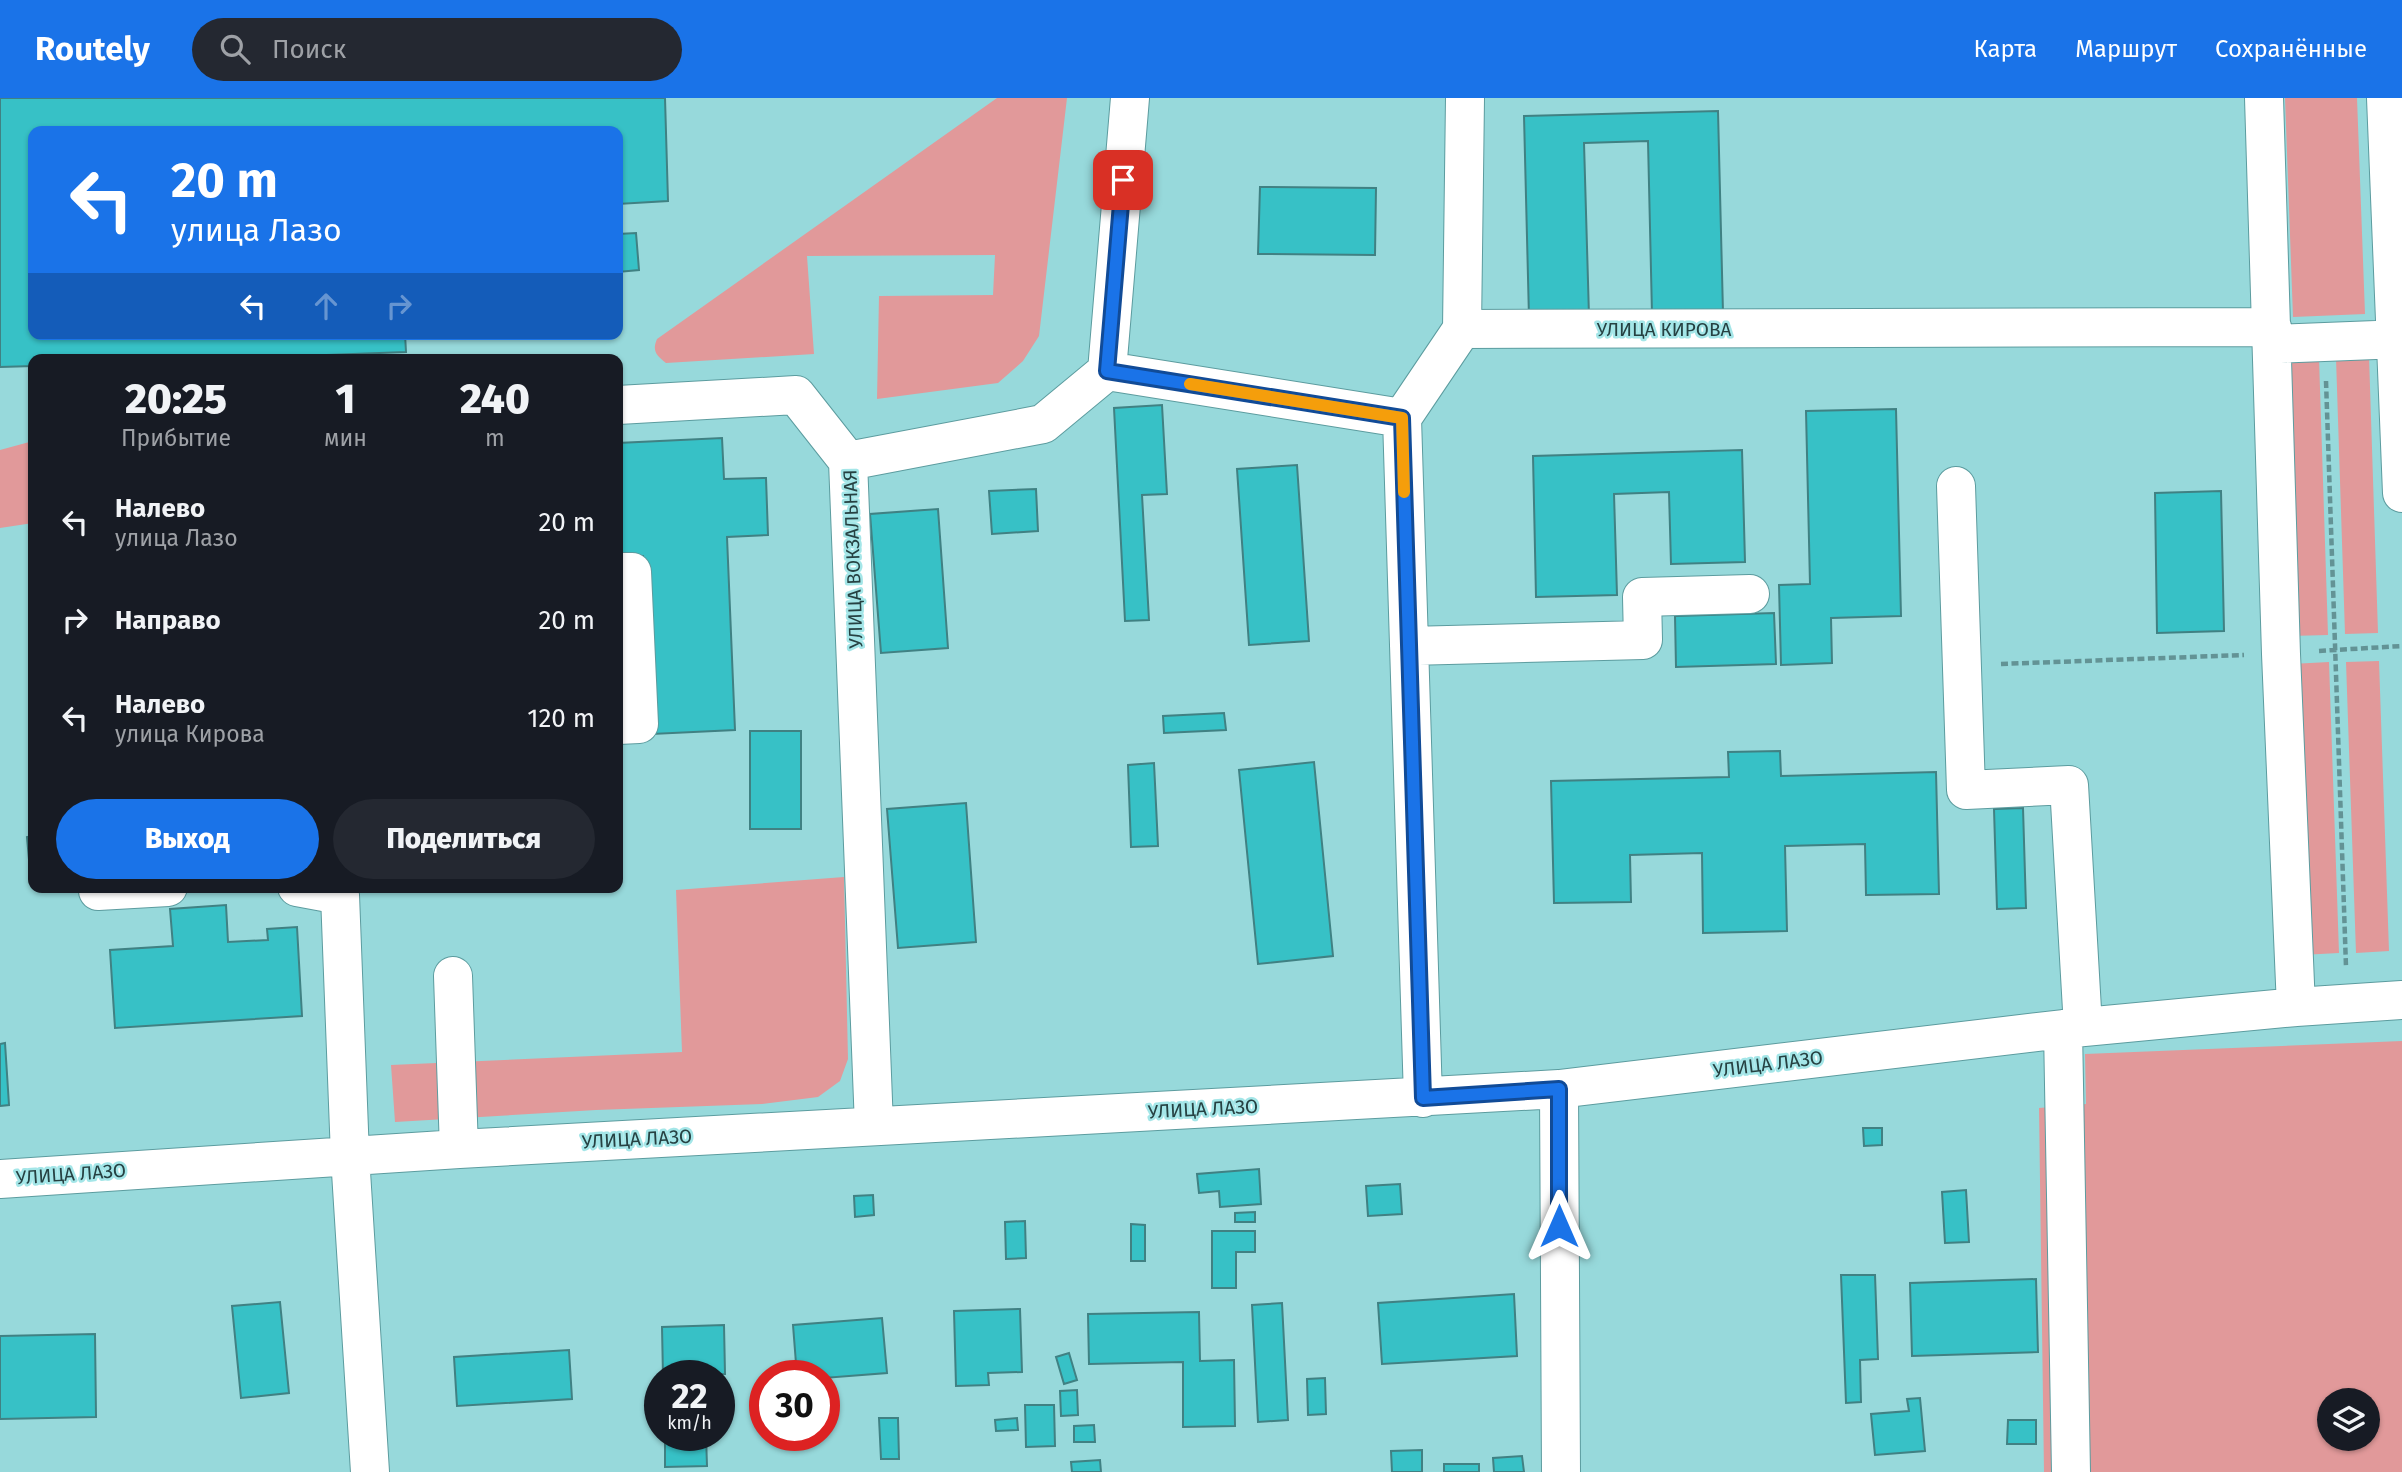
<!DOCTYPE html>
<html lang="ru">
<head>
<meta charset="utf-8">
<style>
  :root { --surface:#171b24; --page:#242831; --text:#f1f3f6; --muted:#9ea1a6; --accent:#1a73e8 }
  body { margin:0; font-family:"Fira Sans",sans-serif; background:var(--page); color:var(--text); height:100vh; display:flex; flex-direction:column; font-size:26px; white-space:nowrap }
  * { box-sizing:border-box; margin:0 }
  p { font-size:23px; color:var(--muted) }
  .icon { flex:none; width:38px; height:38px; fill:none; stroke:currentColor; stroke-width:2; stroke-linecap:round; stroke-linejoin:round }
  .map { position:relative; flex:1; overflow:hidden }
  .drawer { position:absolute; left:28px; top:256px; width:595px; height:539px; display:flex; flex-direction:column; background:var(--surface); border-radius:14px; box-shadow:0 2px 5px #0004 }
  .drawer>* { flex:none }
  .hud { position:absolute; left:28px; top:28px; width:595px; height:214px; border-radius:14px; box-shadow:0 2px 5px #0004; background:#1a73e8; color:#fff; overflow:hidden }
  .fabs { position:absolute; left:2317px; top:1290px; display:grid; gap:14px }
  .fabs a { display:grid; place-items:center; width:63px; height:63px; border-radius:50%; background:var(--surface); box-shadow:0 2px 5px #0004; font-size:35px }
  .speed { position:absolute; left:644px; top:1262px; display:flex; gap:14px; font-size:35px; font-weight:700; text-align:center }
  .speed>* { display:grid; place-content:center; width:91px; height:91px; border-radius:50%; background:var(--surface); box-shadow:0 2px 5px #0004; line-height:1 }
  .speed small { font-size:18px; font-weight:400 }
  .speed .limit { border:10px solid #d22; background:#fff; color:#111 }
  .pin { position:absolute; display:grid; place-items:center; width:60px; height:60px; color:#fff; margin:-30px; border-radius:14px; box-shadow:0 4px 10px #0006 }
  .me { position:absolute; width:77px; margin:-38px; rotate:0deg; stroke-linejoin:round; filter:drop-shadow(0 0 5px #0008) }
  .turn { display:flex; align-items:center; gap:24px; height:147px; padding:0 28px; font-size:32px }
  .turn .icon { width:91px; height:91px; stroke-width:2.5 }
  .turn b { display:block; font-size:49px; line-height:60px }
  .lanes { display:flex; align-items:center; height:66px; padding:0 28px; background:#0003; justify-content:center; gap:35px; direction:ltr }
  .lanes .off { opacity:.35 }
  .eta { display:flex; justify-content:space-evenly; align-items:center; height:119px; text-align:center }
  .eta b { font-size:42px; font-weight:800; line-height:49px }
  .button { display:flex; gap:14px; margin-top:auto; padding:14px 28px }
  .button a { flex:1; height:80px; border-radius:42px; background:var(--accent); color:#fff; font-size:28px; font-weight:800; line-height:80px; text-align:center }
  .button a+a { background:var(--page); color:var(--text) }
  ul { padding:0; list-style:none }
  li { display:flex; align-items:center; gap:21px; height:98px; padding:0 28px }
  li div { flex:1 }
  li b { display:block; font-size:26px }
  li em { font-style:normal }
  header { display:flex; align-items:center; gap:42px; box-sizing:border-box; height:98px; padding:0 35px; background:var(--accent); color:#fff }
  header strong { font-size:33px }
  nav { display:flex; gap:38px; margin-inline-start:auto; font-size:24px }
  .search { width:490px; height:63px; background:var(--page); display:flex; align-items:center; gap:18px; box-sizing:border-box; padding:0 24px; border-radius:38px; color:var(--muted); font-size:26px }
  .map>svg:first-child { display:block }
  .green { fill:#e1999a; fill-rule:evenodd }
  .building { fill:#37c1c6; stroke:#408183; stroke-width:2 }
  .lines { fill:none; stroke-linecap:round; stroke-linejoin:round }
  .minor-casing { stroke:#5c9c9f; stroke-width:40 }
  .path { stroke:#639395; stroke-width:4.5; stroke-dasharray:7 3.5; stroke-linecap:butt }
  .minor { stroke:#fff; stroke-width:38 }
  .route-casing { stroke:#114b97; stroke-width:18 }
  .route { stroke:#1a73e8; stroke-width:12 }
  .slow { stroke:#f59e0b; stroke-width:12 }
  .labels { text-anchor:middle; dominant-baseline:central; stroke-width:5; stroke-linejoin:round; paint-order:stroke }
  .street-label { font-size:19px; fill:#264142; stroke:#a4e6e8 }
</style>
</head>
<body>
<header>
<strong>Routely</strong>
<div class="search"><svg class="icon" aria-label="search" viewBox="0 0 24 24"><circle cx="10" cy="10" r="6"/><path d="M15 15l6 6"/></svg>Поиск</div>
<nav><a>Карта</a><a>Маршрут</a><a>Сохранённые</a></nav>
</header>
<div class="map">
<svg width="2402" height="1374" viewBox="0 0 2402 1374">
  <rect width="100%" height="100%" fill="#97d9db"/>
  <path class="green" d="M997,0H1067L1039,238L1023,263L998,285L877,301L879,198L993,197L995,157L807,158L814,256L666,265C656,257 652,253 657,241Z
    M2285,0H2357L2365,216L2293,219Z
    M2369,258L2378,535L2345,536L2336,260Z
    M2319,260L2328,537L2290,538L2281,262Z
    M33,343V425L0,430V352Z
    M2379,563L2389,853L2356,855L2346,564Z
    M2329,564L2339,855L2301,857L2291,566Z
    M844,779L848,961L840,983L818,999L762,1006L596,1012L395,1024L391,967L682,954L676,792Z
    M2402,943V1374H2044L2039,1010L2086,1006L2085,956ZM2329,1302H2368V1340H2329Z"/>
  <path class="building" d="M0,0H665L668,103L618,106V33H33V236H405L406,254L220,261H33V268L0,269Z
    M1718,13L1723,215L1652,216L1648,43L1584,45L1589,218L1529,220L1524,18Z
    M1260,89L1376,90L1375,157L1258,156Z
    M636,135L639,172L618,174V136Z
    M1162,307L1167,396L1142,397L1149,522L1125,523L1114,310Z
    M1896,311L1901,518L1831,520L1832,565L1781,567L1779,487L1810,486L1806,313Z
    M722,340L724,381L766,380L768,437L727,439L735,632L652,636L643,458L618,460V345Z
    M1742,352L1745,464L1671,466L1669,394L1614,396L1617,497L1536,499L1533,358Z
    M1297,367L1309,543L1249,547L1237,371Z
    M1036,391L1038,433L992,436L989,393Z
    M2221,393L2224,533L2157,535L2155,395Z
    M938,411L948,550L881,555L870,416Z
    M1774,515L1776,566L1676,569L1675,518Z
    M1224,615L1226,632L1164,635L1163,618Z
    M750,633H801V731H750Z
    M1780,653L1781,678L1936,674L1939,796L1866,797L1865,746L1785,748L1787,833L1703,835L1702,755L1630,757L1631,804L1554,805L1551,683L1729,679L1728,654Z
    M1314,664L1333,858L1258,866L1239,672Z
    M1154,665L1158,748L1131,749L1128,667Z
    M966,705L976,844L898,850L887,711Z
    M2023,710L2026,810L1997,811L1994,711Z
    M33,738V773H30L27,739Z
    M226,807L228,844L268,842L267,831L297,829L302,918L115,930L110,852L173,848L170,811Z
    M5,945L9,1007L0,1008V946Z
    M1863,1030H1882V1047L1864,1048Z
    M1259,1071L1261,1106L1220,1109L1219,1093L1199,1095L1197,1076Z
    M1400,1086L1402,1116L1368,1118L1366,1088Z
    M1966,1092L1969,1144L1945,1145L1942,1094Z
    M873,1097L874,1117L855,1119L854,1098Z
    M1255,1114V1124H1235V1115Z
    M1025,1123L1026,1160L1006,1161L1005,1124Z
    M1131,1126L1145,1127V1163H1131Z
    M1212,1133H1255V1154H1236V1190H1212Z
    M1841,1177H1875L1878,1261L1860,1262L1861,1304L1846,1305Z
    M2036,1181L2038,1254L1912,1258L1910,1185Z
    M1514,1196L1517,1258L1382,1266L1378,1205Z
    M280,1204L289,1295L241,1300L232,1208Z
    M1282,1205L1288,1322L1258,1324L1252,1207Z
    M1020,1211L1022,1274L988,1275L989,1287L956,1288L954,1213Z
    M1199,1214L1200,1263L1234,1262L1235,1328L1183,1329V1264L1089,1266L1088,1216Z
    M882,1220L887,1275L824,1280V1278H797L793,1227Z
    M724,1227L725,1276L663,1278L662,1229Z
    M95,1236L96,1319L0,1321V1238Z
    M569,1252L572,1301L457,1308L454,1259Z
    M1069,1255L1077,1282L1064,1286L1056,1259Z
    M1325,1280L1326,1316L1308,1317L1307,1281Z
    M1077,1292L1078,1317L1061,1318L1060,1293Z
    M1920,1300L1925,1353L1875,1357L1871,1316L1909,1313L1907,1301Z
    M1025,1307H1054L1055,1348L1026,1349Z
    M879,1320H898L899,1361H881Z
    M1017,1320L1018,1332L996,1333L995,1322Z
    M2008,1322H2036V1346H2007Z
    M1094,1327L1095,1344H1074V1328Z
    M665,1337H706L707,1368L665,1369Z
    M1422,1352V1374H1392L1391,1353Z
    M1522,1358L1524,1374H1494L1493,1360Z
    M1100,1362L1101,1374H1072L1071,1364Z
    M1444,1366H1479V1374H1444Z"/>
  <g class="lines">
    <g class="minor-casing">
      <path id="minor" d="M2264,0L2281,556L2296,909
        M2386,0L2402,395
        M1462,231L1465,0
        M2273,246L2402,241
        M1107,273L1402,320L1462,231L2272,229
        M618,307L796,297L848,363
        M1402,320L1423,1000
        M1956,388L1966,692L2069,687L2083,929
        M618,474H632L639,626L618,627
        M1409,548L1643,542L1642,499L1750,496
        M297,789L340,797L350,1058L370,1374
        M98,793L168,789
        M453,878L459,1051
        M2063,931L2071,1374
        M1559,991L1561,1374
        M874,1028L848,363L1043,326L1107,273L1130,0
        M0,1081L459,1051L1559,991L2063,931L2296,909L2402,902"/>
    </g>
    <path class="path" d="M2326,283L2346,869
      M2319,553L2402,548
      M2001,566L2244,557"/>
    <use href="#minor" class="minor"/>
  </g>
  <g class="lines">
    <g class="route-casing">
      <path id="route" d="M1123,82L1107,273L1402,320L1423,1000L1559,991V1128"/>
    </g>
    <use href="#route" class="route"/>
    <path class="slow" d="M1190,286L1402,320L1404,394"/>
  </g>
  <g class="labels">
    <g class="street-label">
      <text x="1664" y="231">УЛИЦА КИРОВА</text>
      <text transform="translate(853 461) rotate(-92)">УЛИЦА ВОКЗАЛЬНАЯ</text>
      <text transform="translate(1768 966) rotate(-7)">УЛИЦА ЛАЗО</text>
      <text transform="translate(1203 1011) rotate(-3)">УЛИЦА ЛАЗО</text>
      <text transform="translate(637 1041) rotate(-3)">УЛИЦА ЛАЗО</text>
      <text transform="translate(71 1076) rotate(-4)">УЛИЦА ЛАЗО</text>
    </g>
  </g>
</svg>
<div class="fabs">
<a><svg class="icon" aria-label="layers" viewBox="0 0 24 24"><path d="M12 4l9 5-9 5-9-5zM3 14l9 5 9-5"/></svg></a>
</div>
<div class="speed"><div>22<small>km/h</small></div><div class="limit">30</div></div>
<div class="pin" style="left:1123px;top:82px;background:#d93025"><svg class="icon" aria-label="arrive" viewBox="0 0 24 24"><path d="M6 21V4h12l-3 4 3 4H6"/></svg></div>
<svg class="me" style="left:1559px;top:1128px" viewBox="-20 -20 40 40"><path d="M0-17L14 15 0 8-14 15z" fill="#1a73e8" stroke="#fff" stroke-width="4"/></svg>
<div class="hud">
<div class="turn"><svg class="icon" aria-label="left" viewBox="0 0 24 24"><path d="M17 20v-9H6M10 6l-5 5 5 5"/></svg><div><b>20 m</b>улица Лазо</div></div>
<div class="lanes"><svg class="icon" aria-label="left" viewBox="0 0 24 24"><path d="M17 20v-9H6M10 6l-5 5 5 5"/></svg><svg class="icon off" aria-label="ahead" viewBox="0 0 24 24"><path d="M12 20V5M6 11l6-6 6 6"/></svg><svg class="icon off" aria-label="right" viewBox="0 0 24 24"><path d="M7 20v-9h11M14 6l5 5-5 5"/></svg></div>
</div>
<section class="drawer">
<div class="eta">
<div><b>20:25</b><p>Прибытие</p></div>
<div><b>1</b><p>мин</p></div>
<div><b>240</b><p>m</p></div>
</div>
<ul>
<li><svg class="icon" aria-label="left" viewBox="0 0 24 24"><path d="M17 20v-9H6M10 6l-5 5 5 5"/></svg><div><b>Налево</b><p>улица Лазо</p></div><em>20 m</em></li>
<li><svg class="icon" aria-label="right" viewBox="0 0 24 24"><path d="M7 20v-9h11M14 6l5 5-5 5"/></svg><div><b>Направо</b></div><em>20 m</em></li>
<li><svg class="icon" aria-label="left" viewBox="0 0 24 24"><path d="M17 20v-9H6M10 6l-5 5 5 5"/></svg><div><b>Налево</b><p>улица Кирова</p></div><em>120 m</em></li>
</ul>
<div class="button"><a>Выход</a><a>Поделиться</a></div>
</section>
</div>
</body>
</html>
